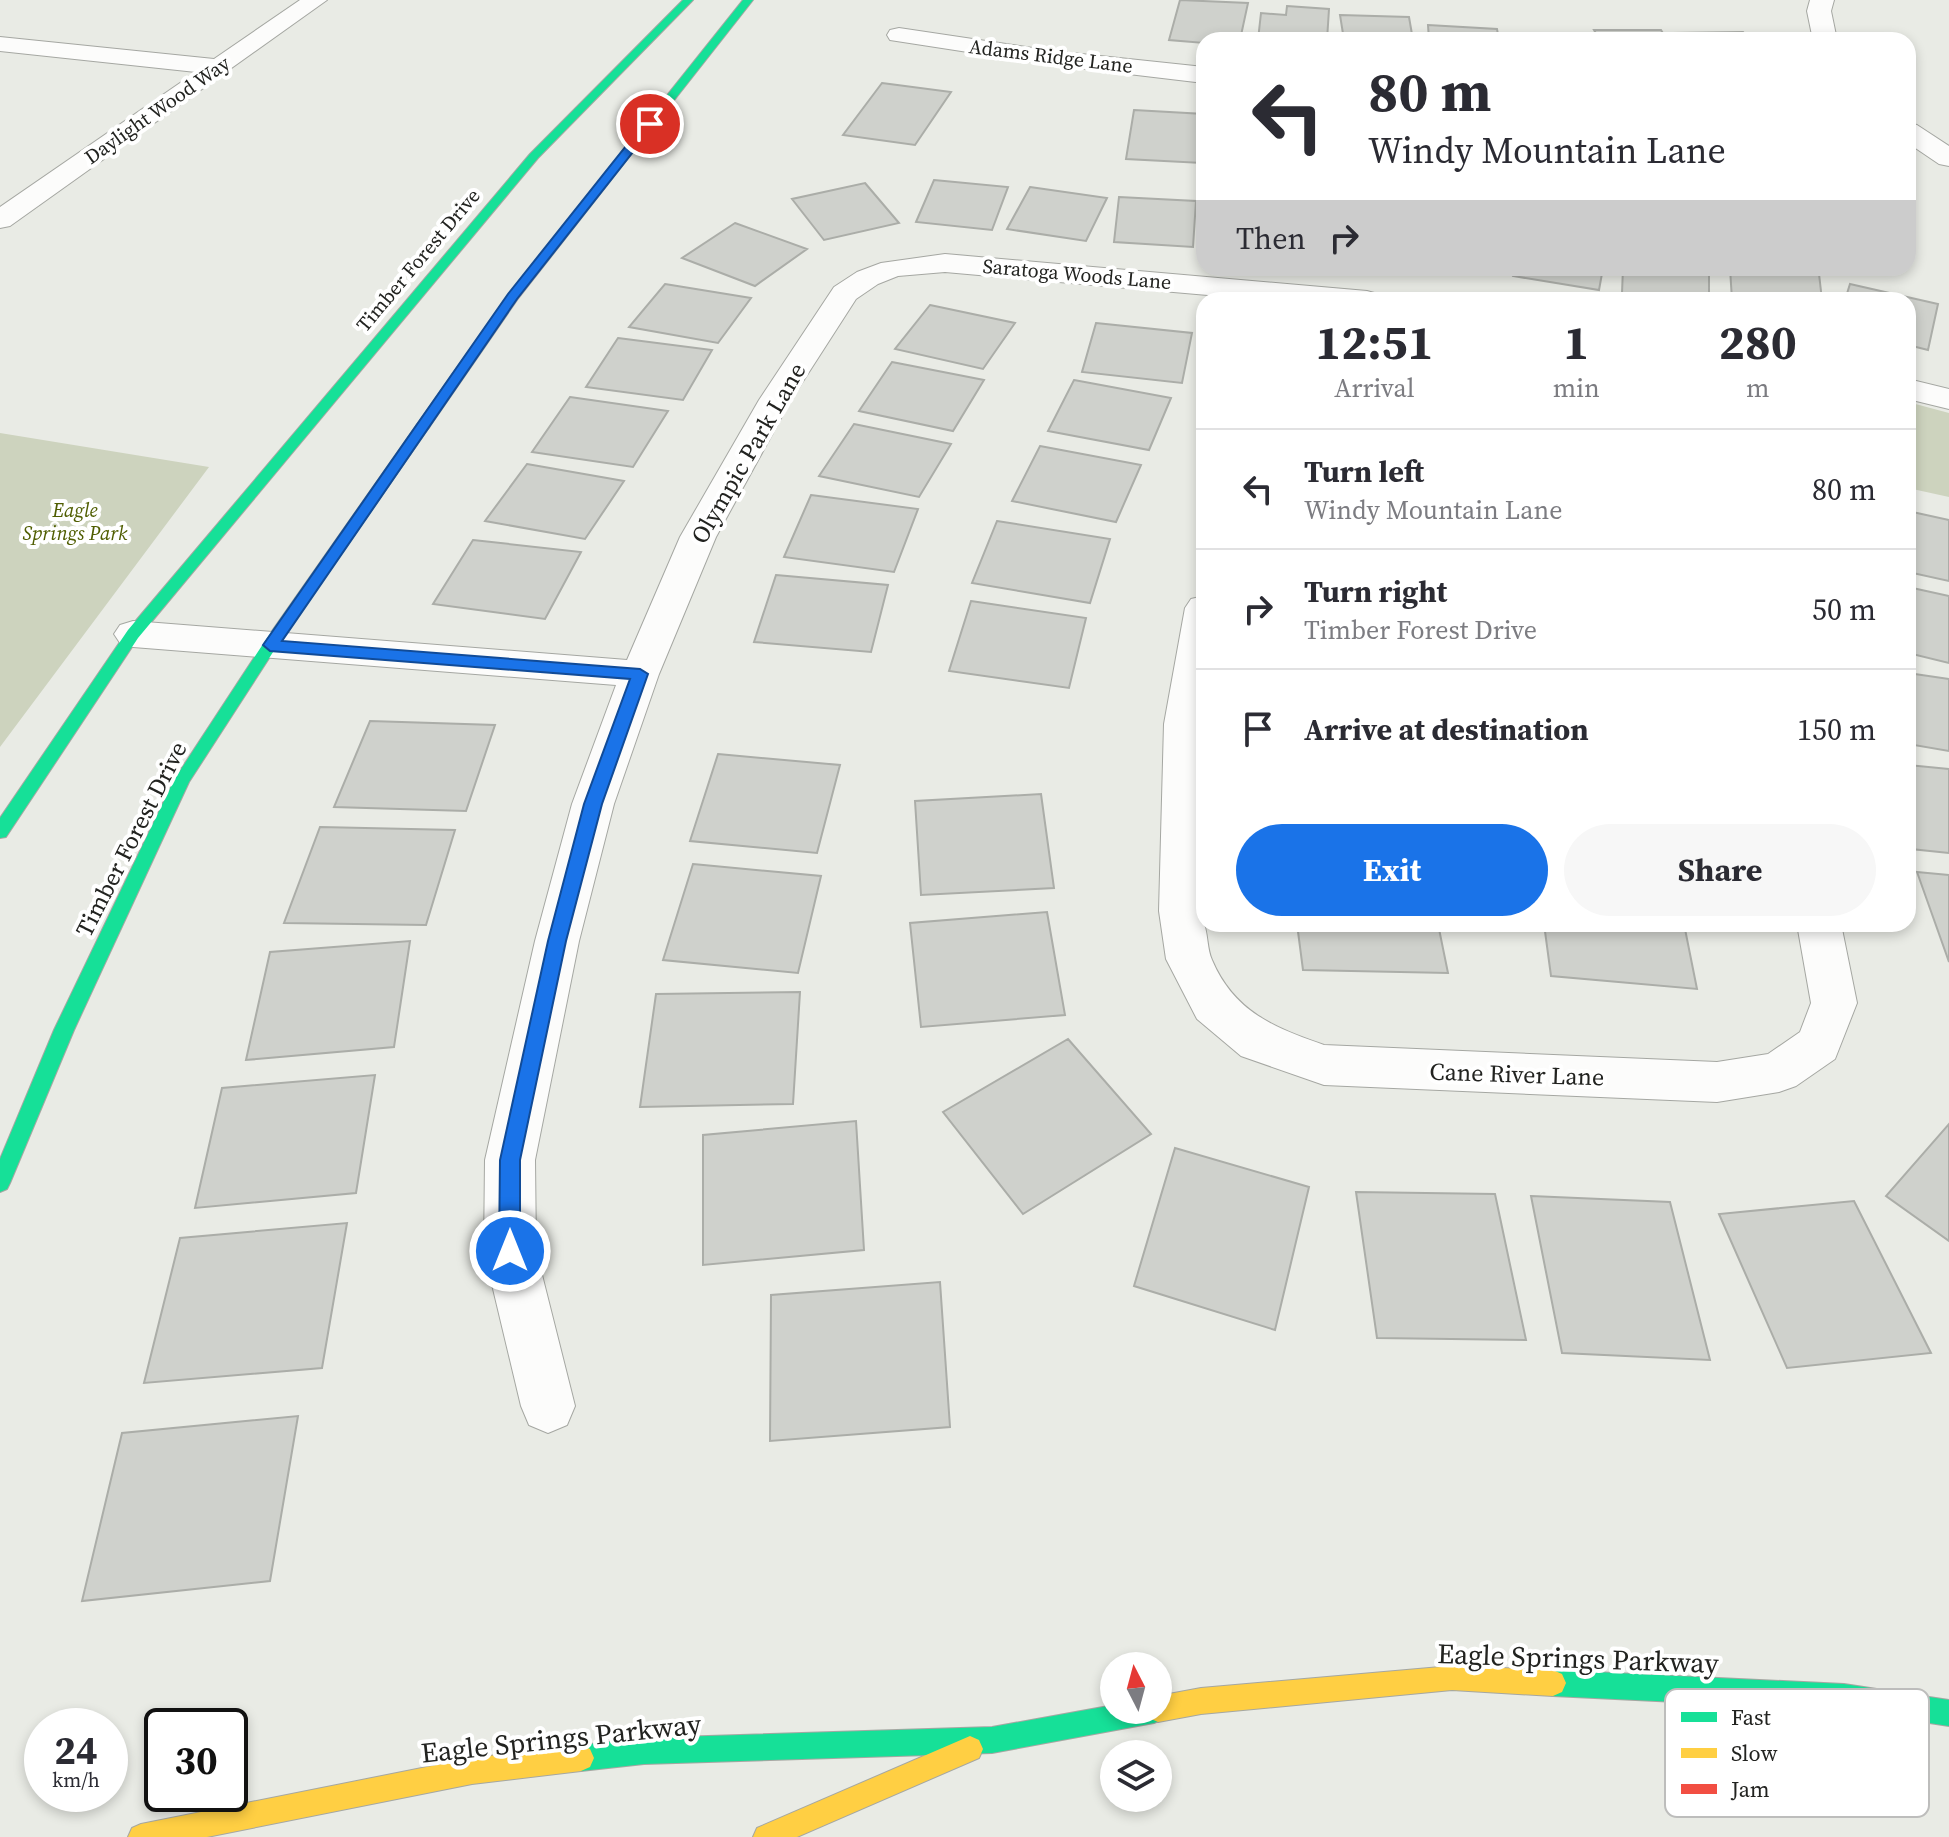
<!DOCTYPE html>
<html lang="en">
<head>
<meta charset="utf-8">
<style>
  :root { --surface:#fff; --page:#f7f7f7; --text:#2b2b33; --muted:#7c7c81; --line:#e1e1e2; --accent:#1a73e8 }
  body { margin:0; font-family:"Source Serif 4",serif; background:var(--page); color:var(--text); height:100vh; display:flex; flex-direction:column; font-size:30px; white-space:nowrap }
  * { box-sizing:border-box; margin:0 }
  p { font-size:26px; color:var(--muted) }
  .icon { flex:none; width:44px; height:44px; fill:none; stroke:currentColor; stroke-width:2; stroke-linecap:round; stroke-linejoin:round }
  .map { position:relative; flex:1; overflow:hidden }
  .panel { position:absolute; left:1196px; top:292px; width:720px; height:640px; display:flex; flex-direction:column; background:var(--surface); border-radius:24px; box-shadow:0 4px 12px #0003 }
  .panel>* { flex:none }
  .guide { position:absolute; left:1196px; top:32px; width:720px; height:244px; border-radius:24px; box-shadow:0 4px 12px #0003; background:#fff; color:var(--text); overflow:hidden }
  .needle { width:52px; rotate:354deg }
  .controls { position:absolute; left:1100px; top:1652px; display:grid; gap:16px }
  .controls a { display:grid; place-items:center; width:72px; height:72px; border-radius:50%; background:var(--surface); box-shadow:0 4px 12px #0003; font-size:40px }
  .speed { position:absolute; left:24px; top:1708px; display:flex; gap:16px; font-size:40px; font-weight:700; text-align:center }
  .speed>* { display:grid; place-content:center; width:104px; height:104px; border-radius:50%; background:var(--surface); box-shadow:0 4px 12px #0003; line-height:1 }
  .speed small { font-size:20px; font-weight:400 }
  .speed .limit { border:4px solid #111; border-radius:12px; background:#fff; color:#111 }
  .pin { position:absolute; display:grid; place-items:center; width:68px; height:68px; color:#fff; margin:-34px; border:4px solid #fff; border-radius:50%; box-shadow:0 2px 8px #0007 }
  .me { position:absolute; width:88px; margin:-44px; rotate:0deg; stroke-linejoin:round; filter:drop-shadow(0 0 6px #0008) }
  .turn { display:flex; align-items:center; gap:28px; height:168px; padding:0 40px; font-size:36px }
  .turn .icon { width:104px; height:104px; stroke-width:2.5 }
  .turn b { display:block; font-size:56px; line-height:68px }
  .then { display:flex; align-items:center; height:76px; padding:0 40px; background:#0003; gap:16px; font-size:30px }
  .eta { display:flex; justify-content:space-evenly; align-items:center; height:136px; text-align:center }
  .eta b { font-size:48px; font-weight:700; line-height:56px }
  .primary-button { display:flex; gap:16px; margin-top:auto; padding:16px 40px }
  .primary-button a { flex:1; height:92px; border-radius:48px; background:var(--accent); color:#fff; font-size:32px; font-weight:700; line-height:92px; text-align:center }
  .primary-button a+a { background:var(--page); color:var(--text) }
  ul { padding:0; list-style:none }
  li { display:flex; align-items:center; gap:24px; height:120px; padding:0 40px; border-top:2px solid var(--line) }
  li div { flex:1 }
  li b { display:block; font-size:30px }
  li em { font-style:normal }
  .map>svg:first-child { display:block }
  .green { fill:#cdd3be }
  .building { fill:#cfd1cc; stroke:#abada8; stroke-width:2 }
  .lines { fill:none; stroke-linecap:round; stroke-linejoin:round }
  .street-casing { stroke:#a5a7a2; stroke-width:2 }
  .fast-casing { stroke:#a5a7a2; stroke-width:2 }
  .slow-casing { stroke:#a5a7a2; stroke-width:2 }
  .jam-casing { stroke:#a5a7a2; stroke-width:2 }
  .street { fill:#fcfcfb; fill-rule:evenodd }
  .fast { fill:#16e098; fill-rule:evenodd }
  .slow { fill:#ffcf43; fill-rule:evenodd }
  .jam { fill:#f24e42; fill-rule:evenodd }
  .route { fill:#1a73e8; stroke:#114b97; stroke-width:2 }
  .labels { text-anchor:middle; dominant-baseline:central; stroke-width:8; stroke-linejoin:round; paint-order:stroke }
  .far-street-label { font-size:20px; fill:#222320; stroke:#fff }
  .far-park-label { font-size:20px; font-style:italic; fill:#4f5d00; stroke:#fff }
  .street-label { font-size:24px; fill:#222320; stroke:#fff }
  .near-street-label { font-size:28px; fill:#222320; stroke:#fff }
  .key { fill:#fff; stroke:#bdbdbc; stroke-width:2 }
  .key-label { font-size:22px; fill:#222320 }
</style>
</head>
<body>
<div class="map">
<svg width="1949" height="1837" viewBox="0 0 1949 1837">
  <rect width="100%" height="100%" fill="#e9ebe5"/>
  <path class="green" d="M1908,402L1949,413V497L1908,488Z
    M0,433L209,467L0,747Z"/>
  <path class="building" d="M1180,0L1248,3L1240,40H1204V43L1169,40Z
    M1287,6L1329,9L1327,40H1258L1261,13L1286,15Z
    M1340,15L1409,17L1413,40H1344Z
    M1428,25L1497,29L1499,40H1429Z
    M1594,30H1661L1667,40H1600Z
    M1743,32L1750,40H1680L1674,33Z
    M1512,35L1582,37L1583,40H1514Z
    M882,83L951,92L915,145L843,135Z
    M1134,110L1204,114L1202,163L1126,159Z
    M934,180L1008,187L992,230L916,222Z
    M865,183L899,223L824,240L792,199Z
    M1030,187L1107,198L1086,241L1007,229Z
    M1119,197L1196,201L1193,247L1114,242Z
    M735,223L807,249L755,286L682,258Z
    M1436,268H1497V274Z
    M1514,268H1603L1599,290L1513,276Z
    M1623,268H1709V300H1669L1622,293Z
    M1730,268H1771L1819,274L1822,300H1732Z
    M665,284L751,298L718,343L629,327Z
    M1850,284L1938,304L1928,350L1908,345V300H1845Z
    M930,305L1015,323L983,369L895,349Z
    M1096,323L1192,333L1182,383L1082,372Z
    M618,338L712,350L683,400L586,387Z
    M892,362L984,380L953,431L859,411Z
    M1074,380L1171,398L1149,450L1048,431Z
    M570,397L668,411L633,467L532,452Z
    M854,424L951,444L919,497L819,476Z
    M1040,446L1141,465L1116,522L1012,501Z
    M527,464L624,481L585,539L485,521Z
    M811,495L918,509L894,572L784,557Z
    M1908,511L1949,520V581L1908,572Z
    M997,521L1110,539L1090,603L972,583Z
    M473,540L581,552L545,619L433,604Z
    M776,575L888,585L871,652L754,642Z
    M1908,587L1949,596V663L1908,653Z
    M971,601L1086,618L1069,688L949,671Z
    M1908,673L1949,679V751L1908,744Z
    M370,721L495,725L466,811L334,807Z
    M718,754L840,765L817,853L690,841Z
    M1908,765L1949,769V853L1911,849L1908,838Z
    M1041,794L1054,888L921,895L915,801Z
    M320,827L455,830L426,925L284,923Z
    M693,864L821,876L798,973L663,960Z
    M1917,872L1949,875V962Z
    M1047,912L1065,1015L921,1027L910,923Z
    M1297,924H1438L1448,973L1303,970Z
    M1544,924H1684L1697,989L1551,976Z
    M410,941L394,1047L246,1060L270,952Z
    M800,992L793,1104L640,1107L656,994Z
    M1068,1039L1151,1134L1023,1214L943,1112Z
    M375,1075L356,1193L195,1208L222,1088Z
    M856,1121L864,1250L703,1265V1135Z
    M1949,1124V1241L1886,1196Z
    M1175,1148L1309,1187L1275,1330L1134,1286Z
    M1356,1192L1495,1194L1526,1340L1377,1338Z
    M1531,1196L1670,1202L1710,1360L1562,1353Z
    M1854,1201L1931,1353L1787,1368L1719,1214Z
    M347,1223L322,1368L144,1383L180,1238Z
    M940,1282L950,1427L770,1441L771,1295Z
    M298,1416L270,1581L82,1601L122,1433Z"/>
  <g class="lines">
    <g class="street-casing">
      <path id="street" d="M300,0H327L10,226L0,228V207L196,72L0,51V37L214,59Z
        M1810,0H1834L1831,11L1837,40H1813L1807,11Z
        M899,28L1053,51L1204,67V83L1053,65L890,40L887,35L890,30Z
        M1908,123L1917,125L1949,146V166L1939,164L1908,143Z
        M945,254L1367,291L1378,294L1382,300H1265L945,272L898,276L878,284L856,299L791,400L716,537L659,674L614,804L579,941L535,1160L536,1251L575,1406L567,1425L548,1433L529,1425L521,1406L484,1251L485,1160L535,941L572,804L616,685L133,647L120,643L114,634L120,625L133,621L627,660L680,537L759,400L834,287L857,272L881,263Z
        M1908,379L1949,389V409L1908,399Z
        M1204,596V924C1208,934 1207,949 1212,960C1234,1012 1275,1028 1324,1045L1717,1062L1768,1054L1800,1032L1811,1003L1797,924H1841L1857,1003L1835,1059L1796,1086L1779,1092L1717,1102L1324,1085L1241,1056L1197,1019L1166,959L1159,911L1164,724L1185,608L1191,599Z"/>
    </g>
    <g class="fast-casing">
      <path id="fast" d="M683,0H693L538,158L138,638L6,837L0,838V818L128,630L530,154Z
        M743,0H753L668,108H660V104Z
        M423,422L430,426L275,649L189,782L74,1030L10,1183L7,1189L0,1192V1159L54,1030L174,780L265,641L418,423Z
        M1553,1670L1844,1684L1949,1700V1726L1844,1710L1553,1696L1544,1692L1540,1683L1544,1674Z
        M1158,1699L1163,1701L1167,1710L1163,1719L1154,1723L992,1753L644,1764L581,1771L572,1767L568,1758L572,1749L581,1745L644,1738L992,1727L1114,1705V1710H1158Z"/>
    </g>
    <g class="slow-casing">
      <path id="slow" d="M1452,1666L1553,1670L1562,1674L1566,1683L1562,1692L1553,1696L1452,1690L1201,1714L1158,1722L1149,1718L1146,1710H1158V1696L1201,1688Z
        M970,1736L979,1740L983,1749L979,1758L797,1837H753L757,1828Z
        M581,1745L590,1749L594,1758L590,1767L581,1771L472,1784L207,1837H128L132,1828L141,1824L472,1758Z"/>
    </g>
    <g class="jam-casing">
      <path id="jam" d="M660,104L669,106L517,300L428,429H418L416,426L509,294Z"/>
    </g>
    <use href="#street" class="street"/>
    <use href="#fast" class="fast"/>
    <use href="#slow" class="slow"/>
    <use href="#jam" class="jam"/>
  </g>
  <path class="route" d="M646,121L655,124L517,299L282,641L640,669L648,674L602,804L566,941L520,1160V1251L517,1258L510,1261L502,1258L499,1251L500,1160L548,941L584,804L630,679L270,651L263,645L508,294Z"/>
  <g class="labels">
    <g class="far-street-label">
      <text transform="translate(1051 56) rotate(7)">Adams Ridge Lane</text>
      <text transform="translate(157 110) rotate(-35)">Daylight Wood Way</text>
      <text transform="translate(418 260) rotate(-50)">Timber Forest Drive</text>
      <text transform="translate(1077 274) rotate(5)">Saratoga Woods Lane</text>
    </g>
    <g class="far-park-label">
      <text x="75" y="510">Eagle<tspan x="75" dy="23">Springs Park</tspan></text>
    </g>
    <g class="street-label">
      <text transform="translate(748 453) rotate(-60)">Olympic Park Lane</text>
      <text transform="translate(131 839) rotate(-63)">Timber Forest Drive</text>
      <text transform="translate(1517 1074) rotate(2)">Cane River Lane</text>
    </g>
    <g class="near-street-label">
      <text transform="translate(1578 1658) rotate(2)">Eagle Springs Parkway</text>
      <text transform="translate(561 1738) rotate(-6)">Eagle Springs Parkway</text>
    </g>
  </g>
  <rect x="1665" y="1689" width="264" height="128" rx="12" class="key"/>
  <rect x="1681" y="1712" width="36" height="10" fill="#16e098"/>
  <rect x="1681" y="1748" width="36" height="10" fill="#ffcf43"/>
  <rect x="1681" y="1784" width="36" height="10" fill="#f24e42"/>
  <g class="key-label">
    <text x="1731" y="1725">Fast</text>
    <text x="1731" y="1761">Slow</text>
    <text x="1731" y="1797">Jam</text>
  </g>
</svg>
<div class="controls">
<a><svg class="needle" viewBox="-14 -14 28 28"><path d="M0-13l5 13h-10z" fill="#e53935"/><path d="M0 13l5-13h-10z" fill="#7c7c81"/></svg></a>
<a><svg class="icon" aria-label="layers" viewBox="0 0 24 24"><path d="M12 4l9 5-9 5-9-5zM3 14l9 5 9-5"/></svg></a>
</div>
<div class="speed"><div>24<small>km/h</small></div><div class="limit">30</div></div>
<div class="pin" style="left:650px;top:124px;background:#d93025"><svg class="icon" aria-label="arrive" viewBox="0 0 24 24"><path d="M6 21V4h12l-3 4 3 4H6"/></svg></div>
<svg class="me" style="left:510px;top:1251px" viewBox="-20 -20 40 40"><circle r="17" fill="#1a73e8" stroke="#fff" stroke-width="3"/><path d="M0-11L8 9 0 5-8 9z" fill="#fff"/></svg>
<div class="guide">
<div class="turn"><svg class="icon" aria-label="left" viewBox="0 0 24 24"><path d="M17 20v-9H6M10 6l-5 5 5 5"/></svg><div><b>80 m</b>Windy Mountain Lane</div></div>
<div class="then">Then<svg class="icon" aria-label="right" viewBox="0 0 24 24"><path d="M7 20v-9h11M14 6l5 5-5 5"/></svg></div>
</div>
<section class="panel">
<div class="eta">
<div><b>12:51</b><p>Arrival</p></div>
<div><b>1</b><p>min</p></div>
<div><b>280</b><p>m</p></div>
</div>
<ul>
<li><svg class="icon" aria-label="left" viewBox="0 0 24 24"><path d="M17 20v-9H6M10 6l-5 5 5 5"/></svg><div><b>Turn left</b><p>Windy Mountain Lane</p></div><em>80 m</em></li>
<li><svg class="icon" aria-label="right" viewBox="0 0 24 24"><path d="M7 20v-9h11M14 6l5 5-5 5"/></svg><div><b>Turn right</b><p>Timber Forest Drive</p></div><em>50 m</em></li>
<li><svg class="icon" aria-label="arrive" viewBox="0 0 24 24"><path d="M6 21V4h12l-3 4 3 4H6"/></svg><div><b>Arrive at destination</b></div><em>150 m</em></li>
</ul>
<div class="primary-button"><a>Exit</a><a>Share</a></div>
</section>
</div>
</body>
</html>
